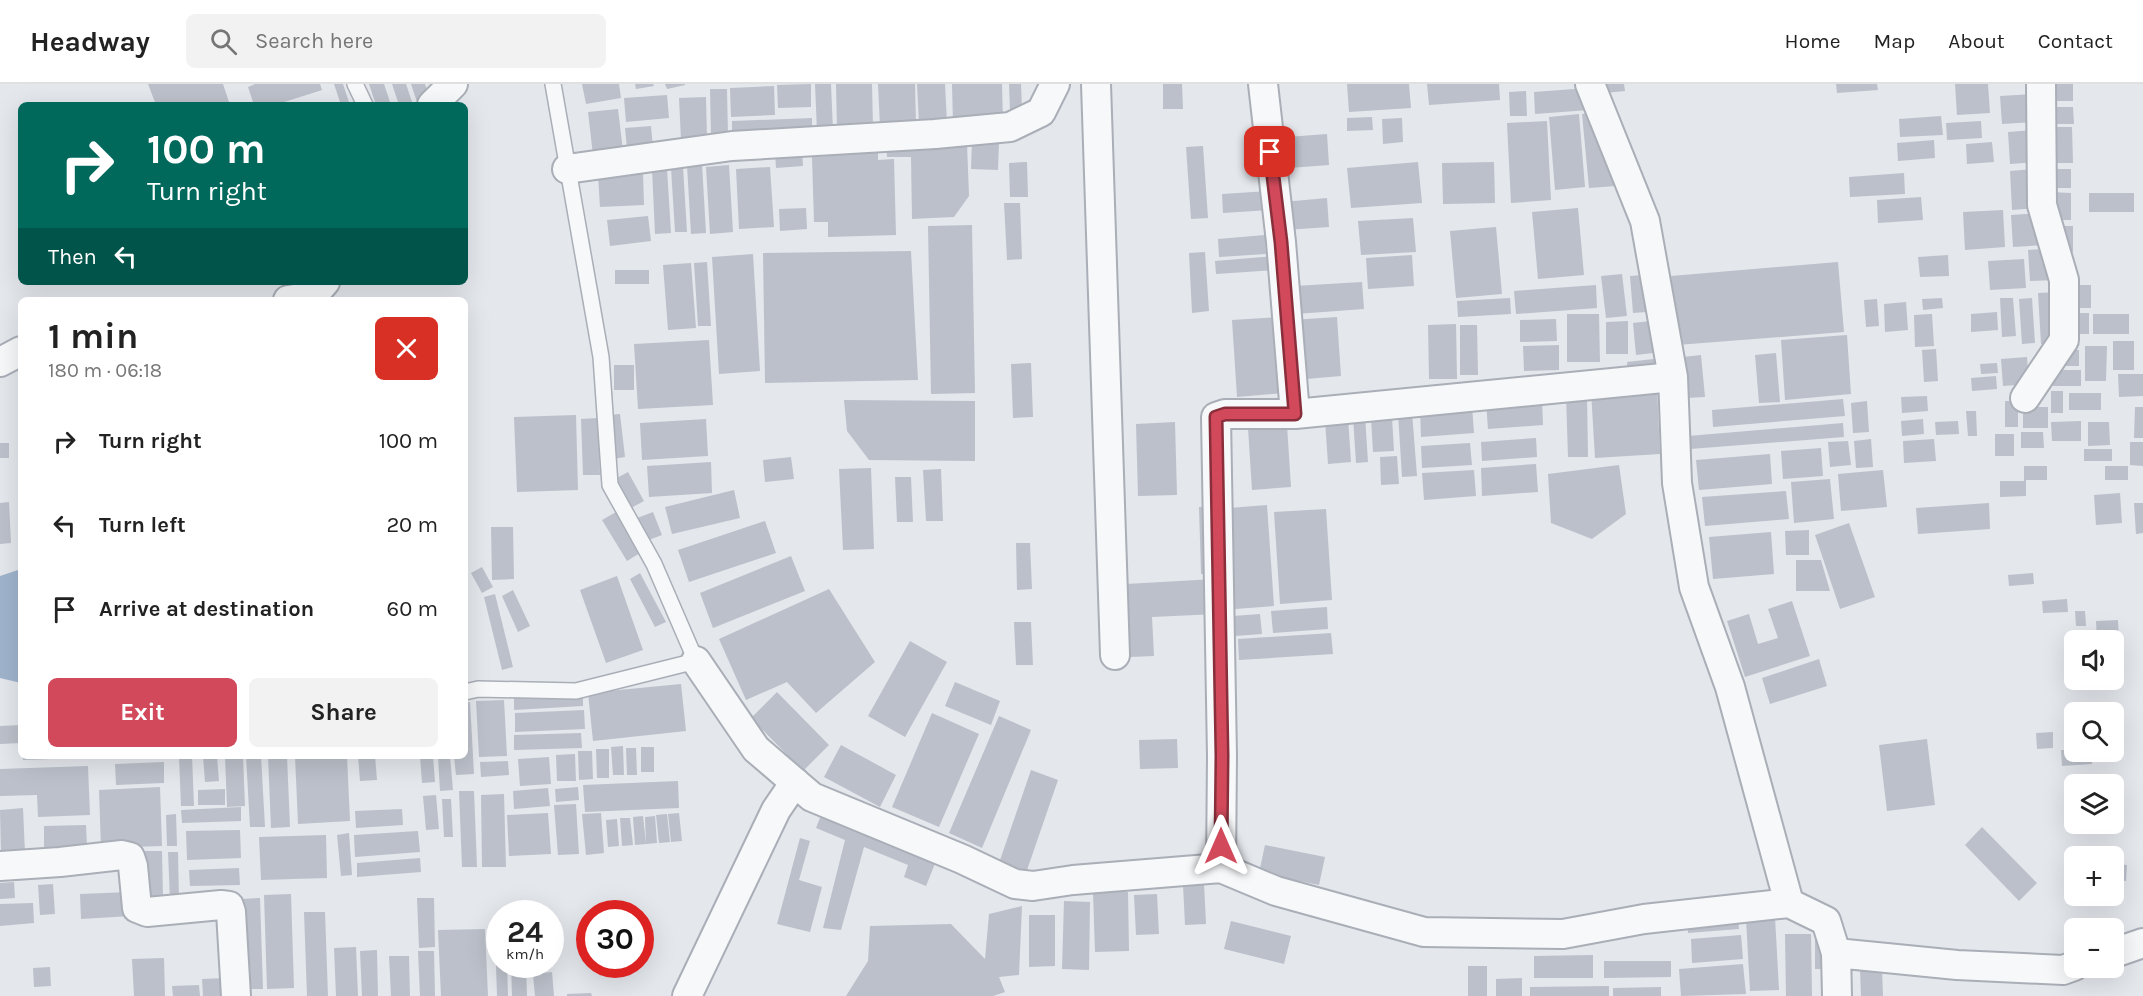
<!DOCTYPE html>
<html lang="en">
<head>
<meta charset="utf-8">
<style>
  :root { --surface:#fff; --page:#f2f2f2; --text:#222; --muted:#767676; --line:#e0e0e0; --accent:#d1495b }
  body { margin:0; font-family:Karla,sans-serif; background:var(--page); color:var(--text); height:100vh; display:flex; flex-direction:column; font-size:22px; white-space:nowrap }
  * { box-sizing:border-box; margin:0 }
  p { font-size:20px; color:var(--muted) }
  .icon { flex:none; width:33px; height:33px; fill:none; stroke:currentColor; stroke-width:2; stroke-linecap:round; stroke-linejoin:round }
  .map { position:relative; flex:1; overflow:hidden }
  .panel { position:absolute; left:18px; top:213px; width:450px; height:462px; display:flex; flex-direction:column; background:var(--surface); border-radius:9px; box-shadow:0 6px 24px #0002 }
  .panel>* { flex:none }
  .guide { position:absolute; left:18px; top:18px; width:450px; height:183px; border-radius:9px; box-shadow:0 6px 24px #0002; background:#00695c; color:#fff; overflow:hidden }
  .tools { position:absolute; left:2064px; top:546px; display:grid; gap:12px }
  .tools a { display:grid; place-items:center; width:60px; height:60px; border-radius:9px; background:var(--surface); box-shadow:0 6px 24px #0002; font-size:30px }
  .speed { position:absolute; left:486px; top:816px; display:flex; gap:12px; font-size:30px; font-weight:700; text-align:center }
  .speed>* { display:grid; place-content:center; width:78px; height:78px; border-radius:50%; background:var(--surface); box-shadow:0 6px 24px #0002; line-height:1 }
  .speed small { font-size:15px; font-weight:400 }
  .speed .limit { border:9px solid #d22; background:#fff; color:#111 }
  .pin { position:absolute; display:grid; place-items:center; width:51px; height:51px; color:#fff; margin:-26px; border-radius:12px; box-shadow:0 3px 9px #0006 }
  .me { position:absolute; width:66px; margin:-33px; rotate:0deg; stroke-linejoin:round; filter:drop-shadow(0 0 4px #0008) }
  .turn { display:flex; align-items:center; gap:21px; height:126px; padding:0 30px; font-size:27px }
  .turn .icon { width:78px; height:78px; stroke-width:2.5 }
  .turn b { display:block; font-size:42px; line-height:51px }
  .then { display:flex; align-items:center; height:57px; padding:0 30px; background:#0003; gap:12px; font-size:22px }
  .round { display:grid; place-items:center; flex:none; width:63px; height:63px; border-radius:9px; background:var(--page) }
  .summary { display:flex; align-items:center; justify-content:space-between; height:102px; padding:0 30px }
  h1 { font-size:36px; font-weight:700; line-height:45px }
  .action { display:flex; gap:12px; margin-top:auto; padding:12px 30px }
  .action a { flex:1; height:69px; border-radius:9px; background:var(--accent); color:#fff; font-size:24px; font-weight:700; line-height:69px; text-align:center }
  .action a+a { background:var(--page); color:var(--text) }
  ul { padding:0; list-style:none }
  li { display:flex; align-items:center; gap:18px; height:84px; padding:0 30px }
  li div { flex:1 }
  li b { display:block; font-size:22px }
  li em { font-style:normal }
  header { display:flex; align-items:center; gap:36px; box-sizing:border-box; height:84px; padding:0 30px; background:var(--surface); border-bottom:2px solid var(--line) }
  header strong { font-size:28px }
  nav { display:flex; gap:33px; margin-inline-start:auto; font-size:21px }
  .search { width:420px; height:54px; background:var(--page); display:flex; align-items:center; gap:15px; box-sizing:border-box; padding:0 21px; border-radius:9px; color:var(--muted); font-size:22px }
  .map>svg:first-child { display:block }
  .water { fill:#9fb4cc }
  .building { fill:#bbc0ca }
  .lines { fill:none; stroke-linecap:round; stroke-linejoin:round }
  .lane-casing { stroke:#a9aeb7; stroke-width:18 }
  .street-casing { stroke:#a9aeb7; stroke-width:32 }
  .lane { stroke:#f7f8fa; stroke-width:15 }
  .street { stroke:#f7f8fa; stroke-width:28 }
  .route-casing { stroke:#882f3b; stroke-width:15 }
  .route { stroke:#d1495b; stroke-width:10 }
</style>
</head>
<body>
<header>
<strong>Headway</strong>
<div class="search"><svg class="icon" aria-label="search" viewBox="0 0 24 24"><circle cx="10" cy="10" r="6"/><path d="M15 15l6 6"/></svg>Search here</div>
<nav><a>Home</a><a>Map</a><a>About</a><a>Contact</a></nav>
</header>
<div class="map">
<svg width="2143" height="912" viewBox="0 0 2143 912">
  <rect width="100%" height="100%" fill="#e4e7ec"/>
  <path class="water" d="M21,485V599L0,594V492Z"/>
  <path class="building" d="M148,0H223L230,21H156Z
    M255,0H320L322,6L275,21H254L248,3Z
    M334,0H343L350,21H341Z
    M369,0H384L391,21H376Z
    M392,0H406L413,21H399Z
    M411,0H425L431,17L418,21Z
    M582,0H619L621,14L586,20Z
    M635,0H653L654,2L636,5Z
    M665,0H685V1L667,5Z
    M811,0V23L778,24L777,1Z
    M815,0H831L833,47L817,48Z
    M836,0H872L873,44L837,46Z
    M878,0H915L916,41L880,42Z
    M917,0H945L947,39L919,40Z
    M952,0H1002L1003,38L953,40Z
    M1009,0H1021L1022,26L1010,27Z
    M1163,0H1182L1183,25H1163Z
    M1347,0H1409L1411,24L1349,28Z
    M1427,0H1499L1500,16L1429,21Z
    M1604,0H1624L1625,7L1605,9Z
    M1836,0H1877L1878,6L1837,9Z
    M1955,0H1988L1990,29L1957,31Z
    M2048,0H2073V17H2048Z
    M774,2L775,31L731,33L730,4Z
    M1587,4L1589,26L1535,30L1534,8Z
    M710,5H727L728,52L711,53Z
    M1526,7L1527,32H1510L1509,8Z
    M2034,10L2035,38L2002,40L2000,12Z
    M667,11L669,34L626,38L624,14Z
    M706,13L707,55L681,56L679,14Z
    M2052,23H2073L2074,40H2052Z
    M618,25L623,67L593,71L588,28Z
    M1588,29L1616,102L1589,104L1582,30Z
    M1579,30L1585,103L1555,106L1549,33Z
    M1941,32L1943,51L1900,53L1899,35Z
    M1372,33L1373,46L1347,47V34Z
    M812,34V47L732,50V37Z
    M1402,34L1403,58L1383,60L1382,35Z
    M1547,37L1551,116L1511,119L1507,39Z
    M1981,37L1982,54L1947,56L1946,39Z
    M651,42L653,64L627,65L625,44Z
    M2049,43H2072L2073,79H2049Z
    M2035,46L2037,78L2010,80L2008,48Z
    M1327,50L1329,81L1276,85L1274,54Z
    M972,56L999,58L998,86L971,85Z
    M1934,56L1935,74L1898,77L1897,59Z
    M1992,58L1994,78L1967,80L1966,60Z
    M967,59L969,112L954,133L912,135L911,73H887L886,61Z
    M1203,62L1208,134L1191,135L1186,63Z
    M878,64V76L894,75L896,151L828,153V138H814L812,73L827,72V65Z
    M802,67L803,82L776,84L775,68Z
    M1027,78L1028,113H1010L1009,79Z
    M1418,78L1422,119L1351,124L1347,84Z
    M1494,78L1495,119L1443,120L1442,79Z
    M702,80L706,149L691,150L687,81Z
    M729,81L733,148L710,150L706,83Z
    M683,83L687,148H675L671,84Z
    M770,83L774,143L739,145L736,85Z
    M652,85H667L671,149L655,150Z
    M2035,85L2037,124L2012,126L2010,87Z
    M2048,85H2071V104H2048Z
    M643,88L644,121L600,123L598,91Z
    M1904,89L1905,110L1850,113L1849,93Z
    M1269,107L1270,126L1223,129L1222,110Z
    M2051,108L2071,109V136H2051Z
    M2089,109H2134V128H2089Z
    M1921,113L1923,136L1878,139L1877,116Z
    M1327,114L1329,143L1285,146L1283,118Z
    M1004,119H1020L1022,175L1007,176Z
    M806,124L807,145L780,147L779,125Z
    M1578,124L1584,191L1538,195L1532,128Z
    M2003,126L2005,163L1965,166L1963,128Z
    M2044,129L2046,161L2013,163L2011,131Z
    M648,132L651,157L610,162L607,136Z
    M1413,134L1416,168L1361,171L1358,137Z
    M972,141L975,309L931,310L928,142Z
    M2058,142H2073V168H2058Z
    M1496,143L1502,210L1456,214L1450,147Z
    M1265,151L1266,170L1219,173L1218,155Z
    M2053,164L2055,196L2030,197L2028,166Z
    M911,167L918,296L765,299L763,169Z
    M1205,168L1209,227L1192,229L1189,169Z
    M753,170L760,287L719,290L712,173Z
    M1412,171L1414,202L1368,205L1366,174Z
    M1948,171L1949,192L1920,193L1918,173Z
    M1276,172V186L1216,190L1215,177Z
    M2024,175L2026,204L1990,206L1988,177Z
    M707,178L711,242H698L694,179Z
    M1838,178L1844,248L1677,261L1671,192Z
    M691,179L696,244L668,246L663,181Z
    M615,186H649V200H615Z
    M1622,190L1627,232L1606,234L1601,192Z
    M1643,191L1646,228L1633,229L1630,192Z
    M1362,198L1364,225L1296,230L1294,202Z
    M1596,201L1597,224L1516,230L1514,207Z
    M2071,201H2091V224H2071Z
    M2058,208L2061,259L2041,260L2038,209Z
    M1510,214L1511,230L1458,233L1457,217Z
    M1942,214L1943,224L1923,226L1922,215Z
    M2000,214H2013L2016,252L2002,253Z
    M2032,214L2035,259L2022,260L2019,215Z
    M1877,215L1879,242L1866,243L1864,216Z
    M1906,218L1908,246L1885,248L1884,220Z
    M1997,228L1998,246L1971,248V230Z
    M2070,229H2089V250H2070Z
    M1567,230H1599L1600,278H1567Z
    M1932,230L1934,262L1915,263L1914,231Z
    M2093,230H2129V250H2093Z
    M1279,233L1284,309L1237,313L1232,236Z
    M1337,233L1341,292L1295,296L1292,236Z
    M1556,235L1557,257L1520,258V236Z
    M1628,237V270H1606V238Z
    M1650,237L1653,269L1636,271L1633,239Z
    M1456,240L1457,295H1429L1428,241Z
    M1460,241H1477L1478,291H1460Z
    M1847,251L1851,310L1785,316L1781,256Z
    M709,256L713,321L638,325L634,260Z
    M2113,257H2134V286H2113Z
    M1559,261V286L1524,287L1523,262Z
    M2085,262H2107L2106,297H2085Z
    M1936,265L1938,297L1924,298L1922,266Z
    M2064,266H2079V282H2064Z
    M1776,269L1780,318L1759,319L1755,271Z
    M1701,271L1705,313L1686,314L1683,273Z
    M2027,273L2029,300L2003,302L2001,275Z
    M1662,274L1664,291L1628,294L1627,278Z
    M1031,279L1033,333L1013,334L1011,280Z
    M1997,279L1998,289L1981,290L1980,280Z
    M614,281H634V306H614Z
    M2053,286H2081V302H2053Z
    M2118,290H2143V312L2119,313Z
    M1996,292L1997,305L1972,307L1971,294Z
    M1657,303L1660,370L1595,374L1591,307Z
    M2051,307H2063V329H2051Z
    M2069,309H2101V326H2069Z
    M1566,311H1587L1588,373H1568Z
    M1927,312L1928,327L1902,329L1901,313Z
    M1542,315L1543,341L1488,345L1486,318Z
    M1843,315L1845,332L1713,343L1712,326Z
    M844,316L975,317V377L869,376L847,347Z
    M1867,317L1869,348L1853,349L1851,319Z
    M2005,317H2018V343H2005Z
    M1472,322L1474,349L1421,353L1420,325Z
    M2023,323H2048V344H2023Z
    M2135,323H2143V354H2134Z
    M1966,327H1976L1977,352H1968Z
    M1412,328L1417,392L1402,393L1398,329Z
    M620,330L625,373L613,375L608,331Z
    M576,331L578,406L517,408L514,333Z
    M1365,332L1368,378L1356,379L1353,333Z
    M1392,333L1394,367L1373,368L1371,334Z
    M598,334L600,391H583L581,335Z
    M1348,334L1351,378L1328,380L1325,336Z
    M706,335L708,372L642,376L640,339Z
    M1923,335L1924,350L1902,352L1901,337Z
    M1958,337L1959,350L1936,351L1935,338Z
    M2081,337V357H2052L2051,338Z
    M1175,338L1177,411L1138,412L1136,340Z
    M2088,338H2109L2110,361L2088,362Z
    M1843,339L1844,353L1690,365L1688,352Z
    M1287,341L1291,403L1252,406L1248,344Z
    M2021,348H2043L2044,364H2021Z
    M1995,350H2014V372H1995Z
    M1536,354L1537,373L1482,377L1481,358Z
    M1871,355L1873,383L1856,384L1854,357Z
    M1934,355L1936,377L1904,379L1903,357Z
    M1848,357L1851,381L1830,383L1828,358Z
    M2130,358H2143V382L2130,381Z
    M0,359H9V374H0Z
    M1470,359L1472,381L1422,384L1421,362Z
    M1821,364L1823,392L1783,395L1781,367Z
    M2084,365H2112V377H2084Z
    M1770,370L1772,400L1699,406L1696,376Z
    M1397,372L1399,400L1381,401L1380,373Z
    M791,373L794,395L765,398L763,376Z
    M711,378L712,409L649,413L647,382Z
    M1536,380L1538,408L1482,412L1481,384Z
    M1619,381L1626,430L1592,455L1551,439L1548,390Z
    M2024,382H2047V396H2026V412L2000,413V397H2024Z
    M2105,382H2128V396H2105Z
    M871,384L874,465L843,466L839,385Z
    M941,385L943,437H926L923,386Z
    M1474,386L1476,412L1424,416L1422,389Z
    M1883,386L1887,423L1841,427L1838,390Z
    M628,388L644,417L631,424L615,395Z
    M895,393H911L913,438H897Z
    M1830,395L1834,435L1794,439L1791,398Z
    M734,406L740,434L672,450L665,423Z
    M1786,407L1789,435L1705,442L1702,413Z
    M2120,409L2122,439L2096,441L2094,411Z
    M9,418L11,459L0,460V419Z
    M1989,419L1990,445L1918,450L1916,424Z
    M2134,419H2143V449L2136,450Z
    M1267,421L1274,522L1235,525L1229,424Z
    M1216,422L1218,490H1201L1199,423Z
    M1326,425L1332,516L1280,520L1274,428Z
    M616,428L640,469L627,477L602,436Z
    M653,428L662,451L646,457L637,434Z
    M765,437L776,469L689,498L678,466Z
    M1849,439L1875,513L1840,525L1815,451Z
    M491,443H513L514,495L492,496Z
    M1809,446V471H1786L1785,447Z
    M1771,448L1774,490L1713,495L1709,453Z
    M1016,459H1030L1032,505L1017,506Z
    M791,472L805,507L713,544L700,509Z
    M1796,476H1821L1830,507H1796Z
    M482,483L493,503L482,509L471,489Z
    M640,489L666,538L655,543L630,495Z
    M2033,489L2034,500L2009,502L2008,491Z
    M617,492L643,566L606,579L580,506Z
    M1215,495L1217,530L1152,533L1154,572L1130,573L1126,500Z
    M829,505L875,578L816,629L787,598L746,616L719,555Z
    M513,506L530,542L518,548L502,512Z
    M495,510L513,583L502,586L484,513Z
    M2067,515L2068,528L2043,529L2042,517Z
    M1792,517L1810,572L1745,593L1727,537L1749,530L1758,560L1778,554L1768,525Z
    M1327,523L1328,545L1273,549L1271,527Z
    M2075,527H2085L2086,542H2076Z
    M1260,530L1262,550L1235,552L1233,532Z
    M2118,536L2119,556H2097L2096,537Z
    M1014,538H1031L1033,581H1016Z
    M1331,549L1333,570L1239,576L1238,555Z
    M910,557L947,578L905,653L868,632Z
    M1819,575L1827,602L1770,620L1762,594Z
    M955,598L1000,617L991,641L945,622Z
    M681,600L686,647L593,657L588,609Z
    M777,608L829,661L803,687L751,634Z
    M583,610V622L514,626V613Z
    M504,616L507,672L479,673L476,617Z
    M470,618L474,690L456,691L454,672H465V619Z
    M584,626L585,645L515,648V629Z
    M932,629L979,650L939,743L892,723Z
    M999,632L1031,646L982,764L949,749Z
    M21,641V659L0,660V642Z
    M2053,648V664L2037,665L2036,649Z
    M581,649L582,664L514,666V651Z
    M1177,655L1178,684L1140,685L1139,656Z
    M1927,655L1935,721L1887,727L1879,661Z
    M841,661L896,691L880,723L824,693Z
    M623,662L624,691H613L611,663Z
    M641,663H654V688H641Z
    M626,664H636L637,691H627Z
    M596,665H609V694H597Z
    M2061,666L2092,668V680L2062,682Z
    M578,667H592L593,695L579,696Z
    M575,670L576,697H557L556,671Z
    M23,672H79V674L23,676Z
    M179,672H192L194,722H181Z
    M203,672H217L219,697L205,698Z
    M225,672H243L245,722L227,723Z
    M246,672H261L265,743H250Z
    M268,672H287L290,743L271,744Z
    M295,672H347L350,737L298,740Z
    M358,672H375L377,696L360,697Z
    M420,672H433L435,698L422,699Z
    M438,672H450L453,706L440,707Z
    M549,673L551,700L520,702L518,675Z
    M508,677L509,691L481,693L480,678Z
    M164,678V699L116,701L115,680Z
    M88,682L90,731L38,733L37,711L0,712V685Z
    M1031,686L1058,696L1025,792L998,782Z
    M678,697L679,724L585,728L583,701Z
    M160,703L162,762L101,764L99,706Z
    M578,703L579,716L556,718L555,705Z
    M548,704L550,722L514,725L513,707Z
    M225,705V721H198V706Z
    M459,707H474L477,783H462Z
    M504,710L506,783H482L481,711Z
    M436,711L439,745L426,746L423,712Z
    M442,715H451L453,753H444Z
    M576,720L579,770L558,771L554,721Z
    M241,723V737L182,739L181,726Z
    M23,724L25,769L1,770L0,726Z
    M402,725L403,741L356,744L355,727Z
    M823,726L938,772L926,802L904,793L908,781L864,763L841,846L823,844L845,756L816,744Z
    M548,729L551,770L509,772L507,731Z
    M601,729L604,769L586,771L582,730Z
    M679,729L682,757L671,758L668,730Z
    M176,730L177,762H167L166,731Z
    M667,730L670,758L659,759L656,731Z
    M643,732L646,760L635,761L633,733Z
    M655,732L657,759L646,760L645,733Z
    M620,734H630L633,761L622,762Z
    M617,735L619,762L608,763L606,736Z
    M86,741L87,762L44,764V742Z
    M1982,743L2037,799L2019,817L1965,761Z
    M240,746L241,774L187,776L186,747Z
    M418,747L420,768L355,773L354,751Z
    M349,749L352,791L341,792L337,751Z
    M326,751L327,794L261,796L259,753Z
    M800,754L810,757L799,796L822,803L810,848L777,840Z
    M1265,761L1325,773L1319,801L1259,789Z
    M141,767H162L163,815L143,816Z
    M168,768H178L179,816H170Z
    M420,774L421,788L357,793V779Z
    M2114,780L2127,781L2126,797L2114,796Z
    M239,784L240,801L190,802L189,786Z
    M14,798L15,814L0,815V799Z
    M1204,799L1206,840L1185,841L1183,801Z
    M53,800L55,830L40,831L38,801Z
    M130,808L131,832L81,835L80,810Z
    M1093,808H1128L1129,867L1095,868Z
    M291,810L294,904L267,905L264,811Z
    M1157,810L1159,850L1136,851L1134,811Z
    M260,814L263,905H244L241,815Z
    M417,814H434L435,863L419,864Z
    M1064,817L1090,818L1089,886L1062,885Z
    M33,819L34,839L0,842V820Z
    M1022,822L1019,891L999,893L1005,908L993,912H846L868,877L870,842L951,840L985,875L989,830Z
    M304,828H325L328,912H307Z
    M1738,830L1739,845L1688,849L1687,834Z
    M1029,831H1055V882L1029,883Z
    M1775,833L1779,906L1750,907L1746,835Z
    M1231,837L1291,852L1284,880L1224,865Z
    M485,845L488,912H441L438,846Z
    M1785,850H1811L1812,912H1786Z
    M1741,851L1743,875L1692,879L1691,855Z
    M495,852H500V880H507L508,912H497Z
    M1830,852V885H1815V853Z
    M356,863L358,912H336L334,864Z
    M377,866L378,912H362L360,867Z
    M418,867H434L435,912H420Z
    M1593,871V894H1534V872Z
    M389,872H409L410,912H391Z
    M164,874L165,912H134L132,875Z
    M1604,877H1671V893L1604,894Z
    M511,880H526L527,912H512Z
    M1743,880L1746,910L1681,912L1679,885Z
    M1468,882H1487V912H1468Z
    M50,883L51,902L34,903L33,884Z
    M1882,884L1883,912H1861L1860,885Z
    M552,888L554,912H535L533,890Z
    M226,894L227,912H203L202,895Z
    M1522,894V912H1496V895Z
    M199,901L200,912H173L172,902Z
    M1609,902V912H1530V903Z
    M1661,903V912H1613V904Z
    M591,909L592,912H567V910Z"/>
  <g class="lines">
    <g class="lane-casing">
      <path id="lane" d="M355,0L365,21
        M465,608L478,605L576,607L696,577L654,480L610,401L601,273L553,0"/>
    </g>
    <g class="street-casing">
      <path id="street" d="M1096,0L1115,571
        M1263,0L1281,158L1295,330
        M1590,0L1645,137L1673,293
        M432,21L453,0
        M567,85L732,62L935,50L1010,43L1041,28L1055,0
        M288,216L313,212L325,198
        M0,278L21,267
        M2025,314L2064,256V196L2042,121L2041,0
        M696,577L756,665L812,713L962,775L1015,800L1033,802L1073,796L1221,784
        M0,782L60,778L122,771L130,773L133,782L137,824L147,828L221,821L229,822L231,828L236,912
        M1789,819L1730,603L1694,503L1677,399L1673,293L1295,330H1225L1216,333L1222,672L1221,784L1276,807L1424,848L1563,850L1644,835L1789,819L1826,837L1836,869L1837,912
        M1836,869L1957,881L2063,886L2074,882
        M2114,869L2143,859
        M687,912L776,726L795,698"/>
    </g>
    <use href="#lane" class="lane"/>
    <use href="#street" class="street"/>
  </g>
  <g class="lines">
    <g class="route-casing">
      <path id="route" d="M1221,762L1222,672L1216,333L1225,330H1295L1281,158L1270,68"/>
    </g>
    <use href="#route" class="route"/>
  </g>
</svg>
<div class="tools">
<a><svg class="icon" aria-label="sound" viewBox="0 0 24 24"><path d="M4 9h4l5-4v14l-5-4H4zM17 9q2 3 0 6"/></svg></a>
<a><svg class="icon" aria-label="search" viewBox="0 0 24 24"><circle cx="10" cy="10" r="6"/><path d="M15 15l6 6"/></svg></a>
<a><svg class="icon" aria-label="layers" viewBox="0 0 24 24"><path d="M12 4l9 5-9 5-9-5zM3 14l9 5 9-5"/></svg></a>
<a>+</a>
<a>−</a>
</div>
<div class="speed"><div>24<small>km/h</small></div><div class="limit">30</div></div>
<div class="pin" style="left:1270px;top:68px;background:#d93025"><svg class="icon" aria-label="arrive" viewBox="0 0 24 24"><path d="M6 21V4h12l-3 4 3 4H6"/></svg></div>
<svg class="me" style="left:1221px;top:762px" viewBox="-20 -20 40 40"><path d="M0-17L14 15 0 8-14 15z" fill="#d1495b" stroke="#fff" stroke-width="4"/></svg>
<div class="guide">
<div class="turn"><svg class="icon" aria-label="right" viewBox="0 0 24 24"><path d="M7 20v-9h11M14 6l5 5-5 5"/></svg><div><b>100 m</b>Turn right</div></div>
<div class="then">Then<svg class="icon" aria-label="left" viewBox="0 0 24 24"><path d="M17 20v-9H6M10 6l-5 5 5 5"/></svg></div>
</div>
<section class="panel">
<div class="summary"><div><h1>1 min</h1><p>180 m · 06:18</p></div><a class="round" style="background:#d93025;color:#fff"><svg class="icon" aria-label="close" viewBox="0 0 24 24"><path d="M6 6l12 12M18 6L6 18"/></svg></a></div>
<ul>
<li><svg class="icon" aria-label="right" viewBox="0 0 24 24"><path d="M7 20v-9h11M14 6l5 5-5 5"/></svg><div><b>Turn right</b></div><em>100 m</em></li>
<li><svg class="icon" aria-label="left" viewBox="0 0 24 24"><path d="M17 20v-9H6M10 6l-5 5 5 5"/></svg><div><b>Turn left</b></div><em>20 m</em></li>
<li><svg class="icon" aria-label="arrive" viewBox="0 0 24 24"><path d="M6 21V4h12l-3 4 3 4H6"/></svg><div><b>Arrive at destination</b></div><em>60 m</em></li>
</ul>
<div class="action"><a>Exit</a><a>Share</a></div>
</section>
</div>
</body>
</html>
